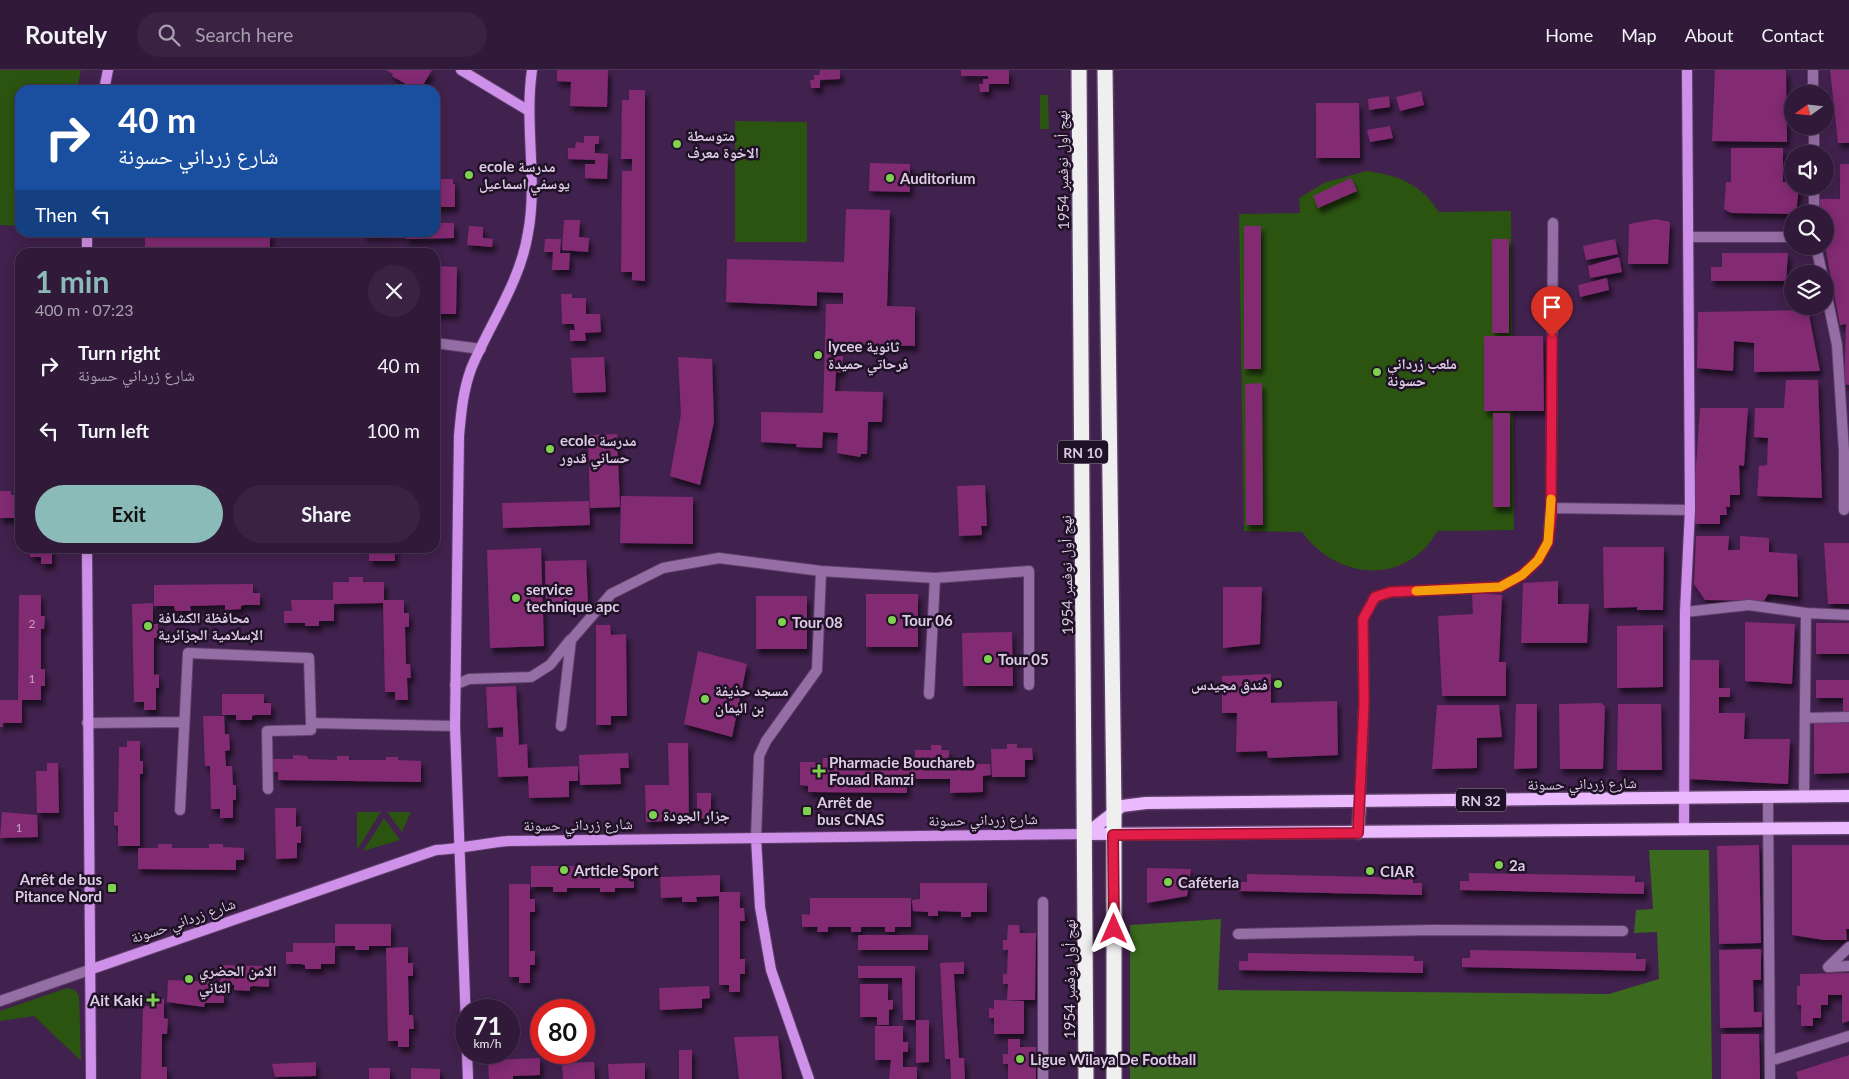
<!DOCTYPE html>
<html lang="en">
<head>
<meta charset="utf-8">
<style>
  :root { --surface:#31193a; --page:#392242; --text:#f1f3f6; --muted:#a8a0af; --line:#4c3854; --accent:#8bbbb9 }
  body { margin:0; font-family:Lato,"Noto Naskh Arabic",sans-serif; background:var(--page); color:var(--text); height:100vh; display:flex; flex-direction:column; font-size:19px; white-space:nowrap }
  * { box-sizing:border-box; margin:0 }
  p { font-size:16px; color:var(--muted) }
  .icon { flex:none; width:28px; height:28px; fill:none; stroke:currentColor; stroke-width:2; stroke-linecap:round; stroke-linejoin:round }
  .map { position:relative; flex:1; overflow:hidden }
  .details { position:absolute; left:15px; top:178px; width:425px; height:305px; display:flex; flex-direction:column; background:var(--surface); border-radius:15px; box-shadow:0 2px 12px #0003,0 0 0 1px var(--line) }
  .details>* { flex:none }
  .top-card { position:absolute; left:15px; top:15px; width:425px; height:152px; border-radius:15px; box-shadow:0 2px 12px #0003,0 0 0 1px var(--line); background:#1a4fa0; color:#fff; overflow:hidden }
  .needle { width:32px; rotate:255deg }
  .tools { position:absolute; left:1784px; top:15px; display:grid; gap:10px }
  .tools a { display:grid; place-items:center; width:50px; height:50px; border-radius:50%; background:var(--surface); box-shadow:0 2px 12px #0003,0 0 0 1px var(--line); font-size:25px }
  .speed { position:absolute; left:455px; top:929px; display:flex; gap:10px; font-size:25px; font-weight:700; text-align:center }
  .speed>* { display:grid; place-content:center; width:65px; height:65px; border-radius:50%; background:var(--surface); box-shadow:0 2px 12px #0003,0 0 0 1px var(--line); line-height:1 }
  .speed small { font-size:12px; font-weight:400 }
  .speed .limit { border:8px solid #d22; background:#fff; color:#111 }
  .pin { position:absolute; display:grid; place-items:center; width:42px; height:42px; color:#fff; margin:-51px -21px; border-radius:50% 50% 50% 0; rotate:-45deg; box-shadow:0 0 5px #0007 }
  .pin .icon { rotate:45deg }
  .me { position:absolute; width:55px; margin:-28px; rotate:0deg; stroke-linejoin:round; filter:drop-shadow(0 0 4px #0008) }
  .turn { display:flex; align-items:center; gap:18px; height:105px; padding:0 20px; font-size:22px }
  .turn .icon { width:65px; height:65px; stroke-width:2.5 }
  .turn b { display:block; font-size:35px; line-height:42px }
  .then { display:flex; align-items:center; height:48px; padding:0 20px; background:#0003; gap:10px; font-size:19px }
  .round { display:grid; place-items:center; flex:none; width:52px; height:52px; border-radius:26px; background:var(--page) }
  .overview { display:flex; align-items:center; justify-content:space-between; height:85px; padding:0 20px }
  h1 { font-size:30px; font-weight:700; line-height:38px; color:var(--accent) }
  .button { display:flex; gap:10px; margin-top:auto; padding:10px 20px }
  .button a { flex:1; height:58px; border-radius:30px; background:var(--accent); color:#111; font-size:20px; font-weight:700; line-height:58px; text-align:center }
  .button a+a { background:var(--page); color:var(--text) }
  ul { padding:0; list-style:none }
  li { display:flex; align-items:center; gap:15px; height:65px; padding:0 20px }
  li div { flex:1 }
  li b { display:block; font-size:19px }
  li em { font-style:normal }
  header { display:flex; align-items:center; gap:30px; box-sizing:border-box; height:70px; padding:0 25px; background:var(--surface); border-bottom:1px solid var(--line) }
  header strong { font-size:24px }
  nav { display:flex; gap:28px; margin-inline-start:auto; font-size:18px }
  .search { width:350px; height:45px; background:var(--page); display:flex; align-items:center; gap:12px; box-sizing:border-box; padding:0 18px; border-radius:28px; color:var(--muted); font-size:19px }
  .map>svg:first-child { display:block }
  .green { fill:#2b5411 }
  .forest { fill:#3b6a1e }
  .building { fill:#822b72; filter:url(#shadow) }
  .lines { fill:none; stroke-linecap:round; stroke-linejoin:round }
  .street-casing { stroke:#5d3f68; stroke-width:12 }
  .secondary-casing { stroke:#5d3f68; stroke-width:12 }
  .primary-casing { stroke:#5d3f68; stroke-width:15 }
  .highway-casing { stroke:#5d3f68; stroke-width:18 }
  .street { stroke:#966ea6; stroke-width:10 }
  .secondary { stroke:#cf90e9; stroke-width:10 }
  .primary { stroke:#ebbafe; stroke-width:12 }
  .highway { stroke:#efefef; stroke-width:15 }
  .route-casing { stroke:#92132f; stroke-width:12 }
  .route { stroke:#e11d48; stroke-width:9 }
  .slow { stroke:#f59e0b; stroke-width:9 }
  .poi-dot { fill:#80d052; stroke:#201226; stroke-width:2 }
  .labels { text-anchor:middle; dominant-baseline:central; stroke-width:5; stroke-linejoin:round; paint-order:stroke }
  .number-label { font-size:12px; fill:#c6a2c8 }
  .shield { fill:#201226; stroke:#a493ac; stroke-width:1 }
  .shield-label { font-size:14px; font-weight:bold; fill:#ddcae5 }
  .poi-label { font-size:15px; font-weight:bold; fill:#ddcae5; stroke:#201226; text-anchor:start }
  .street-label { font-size:15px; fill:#ddcae5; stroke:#201226 }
</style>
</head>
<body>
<header>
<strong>Routely</strong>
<div class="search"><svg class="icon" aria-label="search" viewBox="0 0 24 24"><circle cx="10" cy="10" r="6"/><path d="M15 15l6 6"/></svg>Search here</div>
<nav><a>Home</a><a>Map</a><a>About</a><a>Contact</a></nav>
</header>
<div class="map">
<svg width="1849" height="1009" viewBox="0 0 1849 1009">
  <defs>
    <filter id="shadow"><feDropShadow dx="3" dy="5.5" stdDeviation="2.5" flood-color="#0009"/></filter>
  </defs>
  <rect width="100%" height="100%" fill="#41214d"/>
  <path class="green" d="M0,0H81L77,20H20V156L0,155Z
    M1040,25H1048L1049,59H1040Z
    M735,51L807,52V172H735Z
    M1366,101C1398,105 1421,114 1439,142L1511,141L1514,460L1438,461C1433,467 1429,475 1423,480C1385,516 1330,501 1302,462L1244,461L1239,144L1300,143L1299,128L1324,113Z
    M357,742H381L357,780Z
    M387,742H411L402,762Z
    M384,748L400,770L363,781Z
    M67,918L75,920L79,926L81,991L34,946L0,951V941Z"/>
  <path class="forest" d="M1649,780H1709L1712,1009H1130V855L1221,849L1218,920L1609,924L1659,909L1657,862L1634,863L1636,840L1653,839Z"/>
  <path class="building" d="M386,0H432L420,20H410L411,17L392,6L393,4Z
    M557,0H608L607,37L570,36L571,12L557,11Z
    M820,0H840V9L820,10V18H811L810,10H814V5H819Z
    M961,0H1009V14H989V22H980L979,14H983V9H988V6H961Z
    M1715,0H1786L1787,72L1712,71Z
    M1830,0H1849V73H1838Z
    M629,20H645V211L632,210V202H621L622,101H632V89H621L622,30H629Z
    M1421,21L1424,35L1400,41L1396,27Z
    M1389,26L1390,37L1369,40L1368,29Z
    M1316,33H1359L1360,88H1316Z
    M1390,56L1393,68L1370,72L1367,60Z
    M584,66H599V74H595V83L608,84L607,109L585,108V94H595V90L568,89V78H575L576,72L584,73Z
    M1731,78H1783V112H1792V116H1799L1796,144L1731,143L1724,139L1726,112H1731Z
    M870,93L910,94V122L869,121Z
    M1840,94H1849V315L1844,314L1846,254L1840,255L1825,176V144H1820V129H1840Z
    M1351,108L1357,121L1318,138L1313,126Z
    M438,109H453V114H455V137H435V115H439Z
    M846,139L890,140L887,236L915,237V276L837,274V286H843L842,303L836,302L835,321L883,322L882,352H868L867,384H861L860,387L837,383L838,363L823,362L822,378L796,377L797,374L761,372V342L823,343L826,234H843V223L817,222V236L726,232L727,189L844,192Z
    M1656,149L1670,152L1668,194H1628L1629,154Z
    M564,150H580L579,167L589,168L588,182L562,180Z
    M435,153H454V168L406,169V165L364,166V162H435Z
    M469,156L483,157V168L493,169L492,177L467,175Z
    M1244,156H1261V299H1244Z
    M145,162H270V182H145Z
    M545,169H561L560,183H570L569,200H552L553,182H544Z
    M1492,169H1509V263H1492Z
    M1615,169L1618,184L1586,190L1583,176Z
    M1722,183H1788L1786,211H1711V197H1722Z
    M1619,187L1622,202L1590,208L1588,196Z
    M435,196L457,197L456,244H435Z
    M1607,208L1609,220L1580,227L1578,215Z
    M561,224H572V228H586V244H600L601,262L585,263L586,271H570V260H575L574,254H562Z
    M1808,240L1820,301L1754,302V273L1734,271L1733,301L1697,298L1698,242Z
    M1484,266H1543L1544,341H1484Z
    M604,287L606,322L573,323L571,288Z
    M678,287L712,289L714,352L700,415L670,406L681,344Z
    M1786,310H1818L1822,428L1757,426L1759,396L1767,395L1768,368L1754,367L1755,338H1784Z
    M1262,313L1263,455H1246L1245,314Z
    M1700,338H1748L1744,396L1739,395L1740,425H1730V437H1726L1727,445H1720V454H1695L1694,425Z
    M1493,343H1510V437H1493Z
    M617,364L620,437L590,438L588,365Z
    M985,415L987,456H981L982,465L959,466L957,416Z
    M0,421H11V425H20V448H0Z
    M621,426L693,427V474L620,473Z
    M589,431L590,455L503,458L502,433Z
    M1696,466H1729L1728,480H1740V466L1769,468V482L1797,484L1798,527L1768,524L1764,531L1705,530L1694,514Z
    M1824,473H1849V534H1828Z
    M1603,477H1664L1663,540H1637V537L1604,538Z
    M30,478H52V494H41V487H30Z
    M369,478H395V491H369Z
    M541,478L544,576L490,578L487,480Z
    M586,490L588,532L546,533L545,491Z
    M349,507H363V512H384V530H404V543H409V557H405L406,594H410L411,608H407L408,630H395V622H385L383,533L334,534V551H319V556H305V553H284V541H292L291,530H333V512H349Z
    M1558,511V534H1589L1587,573H1521L1523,513Z
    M253,514V523H260V535H244L241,536V539L225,540V535L190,536L191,541H175L174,536H154V515Z
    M1223,517H1262L1260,574L1223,578Z
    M1472,523L1502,525L1499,592H1506V626H1442L1438,546L1473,544Z
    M866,524H918V577H866Z
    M19,525H41V546H45L44,559H41V599H45V616H41V630H22V653H3V657H0V630H18Z
    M756,526H807V579H756Z
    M153,533V554H158V568H154V605L159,604V618H156V640H144V632H134L132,534Z
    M1745,552L1795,554L1792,614L1745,611Z
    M1816,553H1849V584H1816Z
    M596,555H610L611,565L626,564L627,646H611V655H596Z
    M1663,555V617L1617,618V556Z
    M1012,562L1013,616H963L962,563Z
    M698,581L747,594L732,667L684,654Z
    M1691,590H1719V618H1730V627H1719V643H1745L1744,669H1790L1788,714L1689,709Z
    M1271,604V633L1337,631L1338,685L1268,688L1267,681L1236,682L1237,643H1222V606Z
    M1816,610H1849V642H1843V628H1816Z
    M516,616L519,675L527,674L528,698L578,696V711H569V727L529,728L528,706L498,707L496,667H503V657L488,658L486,617Z
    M222,624H264V633H271V645H255L252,646V650H236V645H222Z
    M1601,633L1605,636L1603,699H1560L1559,634Z
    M1516,634H1537V698L1514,699Z
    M1618,634H1661L1662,700H1617Z
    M1437,635H1499L1502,667L1477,668V698L1432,699Z
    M203,646H224L225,664H229L230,680L225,681L226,696H232L233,715H236V730H233V748H220V739H211L210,696H205Z
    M1814,653H1849V703L1814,704Z
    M127,671H140V691H143V704H140V776H118V756L114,755V742H118L119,677H127Z
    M668,673H688L689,750L646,752L645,715H669Z
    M1007,674H1017V678H1032L1033,690H1025V707H992L991,679H1007Z
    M931,675H941L942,680H949V694H965V689H975V694H990L991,705L983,706V722L950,723V709H915V706H907V723L808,722V716L800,715V692H823V688H833V693L856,694V689H866V693L890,694V689H899L900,694H915V680H931Z
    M628,683L629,698H620L621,714L580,715L579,685Z
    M293,685L307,686L308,689L337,690V686H349V690H386V687H398V690L421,691V712L278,710V702H273V689H293Z
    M47,693H58L59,743H37L36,701H47Z
    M697,723H711V749L697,748Z
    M275,738H296V757L301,756V773H297V788L276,789Z
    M2,742L37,745L38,767L0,768Z
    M158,774H172V778H209V774H223V777L244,778V790H236V800L138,799V778H158Z
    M1759,775L1761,873L1719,874L1717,776Z
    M1792,775H1849V859H1846L1847,870H1824L1792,865Z
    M531,796H634V818H615V822H600V818H567V822H553V817H531Z
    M1147,798L1191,799L1187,826L1147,833Z
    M1469,803L1635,806V812H1644V824L1460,820V811H1469Z
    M1247,804L1413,808V813H1422V825L1238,821V812H1247Z
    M720,805V822H740V838H744L745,851H740V889H745V904H740V922H729V915H719V826L696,827L697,832H682V827L661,828L660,807Z
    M920,813H987V842H971V847H961V842L938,841V846H928V842L913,841L912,830L920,829Z
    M509,814H530V829H535V842H530V881H535V895H530V913H519V907H509Z
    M810,828H911V857H895V862H885V857H861V862H851V857H828V862H817L818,857H802V844L810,845Z
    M335,854H391V876H369V880H355V876H335V894H321V899H305V895L301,894H286V882H293V873H335Z
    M1008,855H1019L1020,863H1036L1035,930H1007L1008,914H1003V904H1007L1008,880H1003V870H1007Z
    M858,865H928V880H858Z
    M408,877V893H413V906H408L409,945H413L414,959H409V977H398V971H388L386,878Z
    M1761,879V910H1753L1754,942H1762V957L1720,958L1719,880Z
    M1470,880L1636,883V889H1646L1645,901L1462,897V888H1470Z
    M1248,883L1414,886V891H1423V903L1239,900V891H1248Z
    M964,892V904H954L959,988H964L965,1009H951L950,989H945L940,893Z
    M220,895L263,896L262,905L269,906V917L253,916L250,917V921L234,920V915H220Z
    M858,896H915V950H903L902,908H858Z
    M1849,903V951L1842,953V925H1828V935H1821V948H1813V956H1801V935H1797V916H1800V904Z
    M168,910L218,912L217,921H224V933H205L204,937L167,932Z
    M860,914H888V930H893V939L889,940V955H877V947H860Z
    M709,916L710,928L702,929V938L660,940L659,918Z
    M152,929H164V948L168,949L167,964H162V997H167V1009H141L143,936H152Z
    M994,930L1024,931V964H994V948H989V938L994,939Z
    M916,950H929V992L916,993Z
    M875,956H903V972H908V982H903V997H917V1009H889L891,990H875Z
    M1721,964H1759L1760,1009H1721Z
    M778,966L782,1009H739L734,967Z
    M1008,969H1020V977H1036V1009H1008V994H1003V984H1008Z
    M679,980H692V1009H679Z
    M1849,985V1009H1798L1796,1002Z
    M540,988V1005L513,1006V1009H489L488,990Z
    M316,992V1006L275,1007L272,994Z
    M594,992L595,1009H563L562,993Z
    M645,993V1009H609L608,994Z
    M369,998H390V1009H369Z
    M411,998L440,999V1009H411Z"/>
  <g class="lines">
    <g class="street-casing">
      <path id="street" d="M1813,0V24
        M1814,56V84
        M1814,116V144
        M1689,167H1792
        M1816,176L1822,204
        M1825,217L1837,275L1844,381V440
        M435,273L481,279
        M1551,438L1690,440
        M1685,542L1749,535L1806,543L1849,545
        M455,615L469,609L531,607L550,595L570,570
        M929,624L935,508
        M1805,648L1849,647
        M87,653L184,652
        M561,656L571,570L611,524L663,498L719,488L821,501
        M268,719L267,661L311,660V653
        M1804,727L1806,543
        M1768,728L1770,1009
        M1360,731L1364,634L1363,549L1375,527L1391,522L1500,517L1522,505L1538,490L1548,472L1551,438L1553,153
        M180,740L188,583L309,588L311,653L455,656
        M756,768L759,686L766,671L817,600L821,501L935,508L1029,501V615
        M1043,832V1009
        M1238,864L1432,860L1623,861
        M1849,877L1828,897L1849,896
        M0,931L92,899
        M1770,991L1849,966"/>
    </g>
    <g class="secondary-casing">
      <path id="secondary" d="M461,0L529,41
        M104,20L108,0
        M87,182V162
        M87,478L91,1009
        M1684,760L1685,542L1690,440L1687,0
        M756,768L760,837L771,900L809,1009
        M92,899L436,780C461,779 484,773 509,771L1086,764
        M466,954L455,656L459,366C461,343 463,321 471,299C490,253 520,213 528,163C538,111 524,54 532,0
        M467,982L468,1009"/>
    </g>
    <g class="primary-casing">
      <path id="primary" d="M1358,763L1360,731
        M1086,764L1122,736L1146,733L1849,726
        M1086,764L1849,758"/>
    </g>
    <g class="highway-casing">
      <path id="highway" d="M1079,0L1086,1009
        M1105,0L1114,741V1009"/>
    </g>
    <use href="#street" class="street"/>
    <use href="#secondary" class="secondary"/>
    <use href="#primary" class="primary"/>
    <use href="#highway" class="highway"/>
  </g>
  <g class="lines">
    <g class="route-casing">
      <path id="route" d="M1114,859L1113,765L1358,763L1364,634L1363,549L1375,527L1390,522L1500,517L1522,505L1538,490L1548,472L1551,448L1552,267"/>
    </g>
    <use href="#route" class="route"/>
    <path class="slow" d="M1416,521L1500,517L1522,505L1538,490L1548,472L1551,429"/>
  </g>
  <g class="poi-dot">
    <circle cx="677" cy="74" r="5"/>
    <circle cx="469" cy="105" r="5"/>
    <circle cx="890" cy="108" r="5"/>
    <circle cx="818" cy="285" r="5"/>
    <circle cx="1377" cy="302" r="5"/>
    <circle cx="550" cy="379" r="5"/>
    <circle cx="516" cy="528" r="5"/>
    <circle cx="892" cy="550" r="5"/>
    <circle cx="782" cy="552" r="5"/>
    <circle cx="148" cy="556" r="5"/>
    <circle cx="988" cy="589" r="5"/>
    <circle cx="1278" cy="614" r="5"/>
    <circle cx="705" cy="629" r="5"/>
    <path d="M816.5 693.5h5v5h5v5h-5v5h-5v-5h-5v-5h5z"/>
    <rect x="802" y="736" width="10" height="10" rx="2.5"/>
    <circle cx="653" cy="745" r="5"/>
    <circle cx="1499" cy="795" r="5"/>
    <circle cx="564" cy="800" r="5"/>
    <circle cx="1370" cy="801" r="5"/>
    <circle cx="1168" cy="812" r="5"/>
    <rect x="107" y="813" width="10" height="10" rx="2.5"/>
    <circle cx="189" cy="909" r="5"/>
    <path d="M150.5 922.5h5v5h5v5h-5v5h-5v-5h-5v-5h5z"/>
    <circle cx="1020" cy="989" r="5"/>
  </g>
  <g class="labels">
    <g class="number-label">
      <text x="32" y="553">2</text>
      <text x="32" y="608">1</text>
      <text x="19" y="757">1</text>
    </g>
    <g class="shield">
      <rect x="1058" y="370.5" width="50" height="23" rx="4"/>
      <rect x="1456" y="718.5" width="50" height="23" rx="4"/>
    </g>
    <g class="shield-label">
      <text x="1083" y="382">RN 10</text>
      <text x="1481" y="730">RN 32</text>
    </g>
    <g class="poi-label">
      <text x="687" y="65">متوسطة<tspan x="687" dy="17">الاخوة معرف</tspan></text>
      <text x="479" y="96">ecole مدرسة<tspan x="479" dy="17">يوسفي اسماعيل</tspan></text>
      <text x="900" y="108">Auditorium</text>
      <text x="828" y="276">lycee ثانوية<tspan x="828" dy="17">فرحاتي حميدة</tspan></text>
      <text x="1387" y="293">ملعب زرداني<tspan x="1387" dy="17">حسونة</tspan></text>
      <text x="560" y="370">ecole مدرسة<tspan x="560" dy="17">حساني قدور</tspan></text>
      <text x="526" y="519">service<tspan x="526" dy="17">technique apc</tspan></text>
      <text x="158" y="547">محافظة الكشافة<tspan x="158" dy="17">الإسلامية الجزائرية</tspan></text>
      <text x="902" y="550">Tour 06</text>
      <text x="792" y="552">Tour 08</text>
      <text x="998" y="589">Tour 05</text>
      <text x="1268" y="614" text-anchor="end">فندق مجيدس</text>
      <text x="715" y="620">مسجد حذيفة<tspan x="715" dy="17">بن اليمان</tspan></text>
      <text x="829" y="692">Pharmacie Bouchareb<tspan x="829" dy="17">Fouad Ramzi</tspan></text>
      <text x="817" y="732">Arrêt de<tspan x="817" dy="17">bus CNAS</tspan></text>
      <text x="663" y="745">جزار الجودة</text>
      <text x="1509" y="795">2a</text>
      <text x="574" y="800">Article Sport</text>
      <text x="1380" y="801">CIAR</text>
      <text x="102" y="809" text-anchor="end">Arrêt de bus<tspan x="102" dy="17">Pitance Nord</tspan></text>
      <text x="1178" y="812">Caféteria</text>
      <text x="199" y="900">الامن الحضري<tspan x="199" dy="17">الثاني</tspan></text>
      <text x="143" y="930" text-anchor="end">Ait Kaki</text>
      <text x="1030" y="989">Ligue Wilaya De Football</text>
    </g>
    <g class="street-label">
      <text transform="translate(1062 100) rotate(-91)">نهج أول نوفمبر 1954</text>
      <text transform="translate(1066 505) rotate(-91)">نهج أول نوفمبر 1954</text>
      <text transform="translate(1582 713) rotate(-1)">شارع زرداني حسونة</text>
      <text transform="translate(983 749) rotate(-1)">شارع زرداني حسونة</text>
      <text transform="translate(578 754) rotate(-1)">شارع زرداني حسونة</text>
      <text transform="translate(183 850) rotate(-19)">شارع زرداني حسونة</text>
      <text transform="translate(1069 909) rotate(-90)">نهج أول نوفمبر 1954</text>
    </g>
  </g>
</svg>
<div class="tools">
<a><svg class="needle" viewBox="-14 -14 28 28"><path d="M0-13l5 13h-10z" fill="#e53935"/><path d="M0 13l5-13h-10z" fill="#a8a0af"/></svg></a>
<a><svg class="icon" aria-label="sound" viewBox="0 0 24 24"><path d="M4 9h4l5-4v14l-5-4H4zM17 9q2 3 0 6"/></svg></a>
<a><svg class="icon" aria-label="search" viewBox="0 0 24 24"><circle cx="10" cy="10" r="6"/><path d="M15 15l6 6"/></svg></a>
<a><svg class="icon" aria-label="layers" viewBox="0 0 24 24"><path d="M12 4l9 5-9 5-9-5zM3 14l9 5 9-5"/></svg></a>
</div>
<div class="speed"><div>71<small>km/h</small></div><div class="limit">80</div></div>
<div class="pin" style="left:1552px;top:267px;background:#d93025"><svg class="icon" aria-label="arrive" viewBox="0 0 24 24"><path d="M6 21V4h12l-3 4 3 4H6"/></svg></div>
<svg class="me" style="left:1114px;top:859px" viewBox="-20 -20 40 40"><path d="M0-17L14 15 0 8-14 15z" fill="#e11d48" stroke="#fff" stroke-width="4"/></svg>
<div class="top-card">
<div class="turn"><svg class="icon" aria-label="right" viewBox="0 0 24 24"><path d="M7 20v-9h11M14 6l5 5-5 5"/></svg><div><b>40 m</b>شارع زرداني حسونة</div></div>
<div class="then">Then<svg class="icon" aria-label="left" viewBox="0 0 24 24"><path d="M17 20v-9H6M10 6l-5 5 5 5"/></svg></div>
</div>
<section class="details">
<div class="overview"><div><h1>1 min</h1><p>400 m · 07:23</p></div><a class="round"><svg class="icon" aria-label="close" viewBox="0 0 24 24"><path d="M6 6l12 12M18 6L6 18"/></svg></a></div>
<ul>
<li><svg class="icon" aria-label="right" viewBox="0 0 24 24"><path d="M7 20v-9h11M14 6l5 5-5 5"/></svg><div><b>Turn right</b><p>شارع زرداني حسونة</p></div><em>40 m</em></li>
<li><svg class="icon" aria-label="left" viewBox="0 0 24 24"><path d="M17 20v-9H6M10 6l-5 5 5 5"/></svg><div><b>Turn left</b></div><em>100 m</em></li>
</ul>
<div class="button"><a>Exit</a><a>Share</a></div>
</section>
</div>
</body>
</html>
